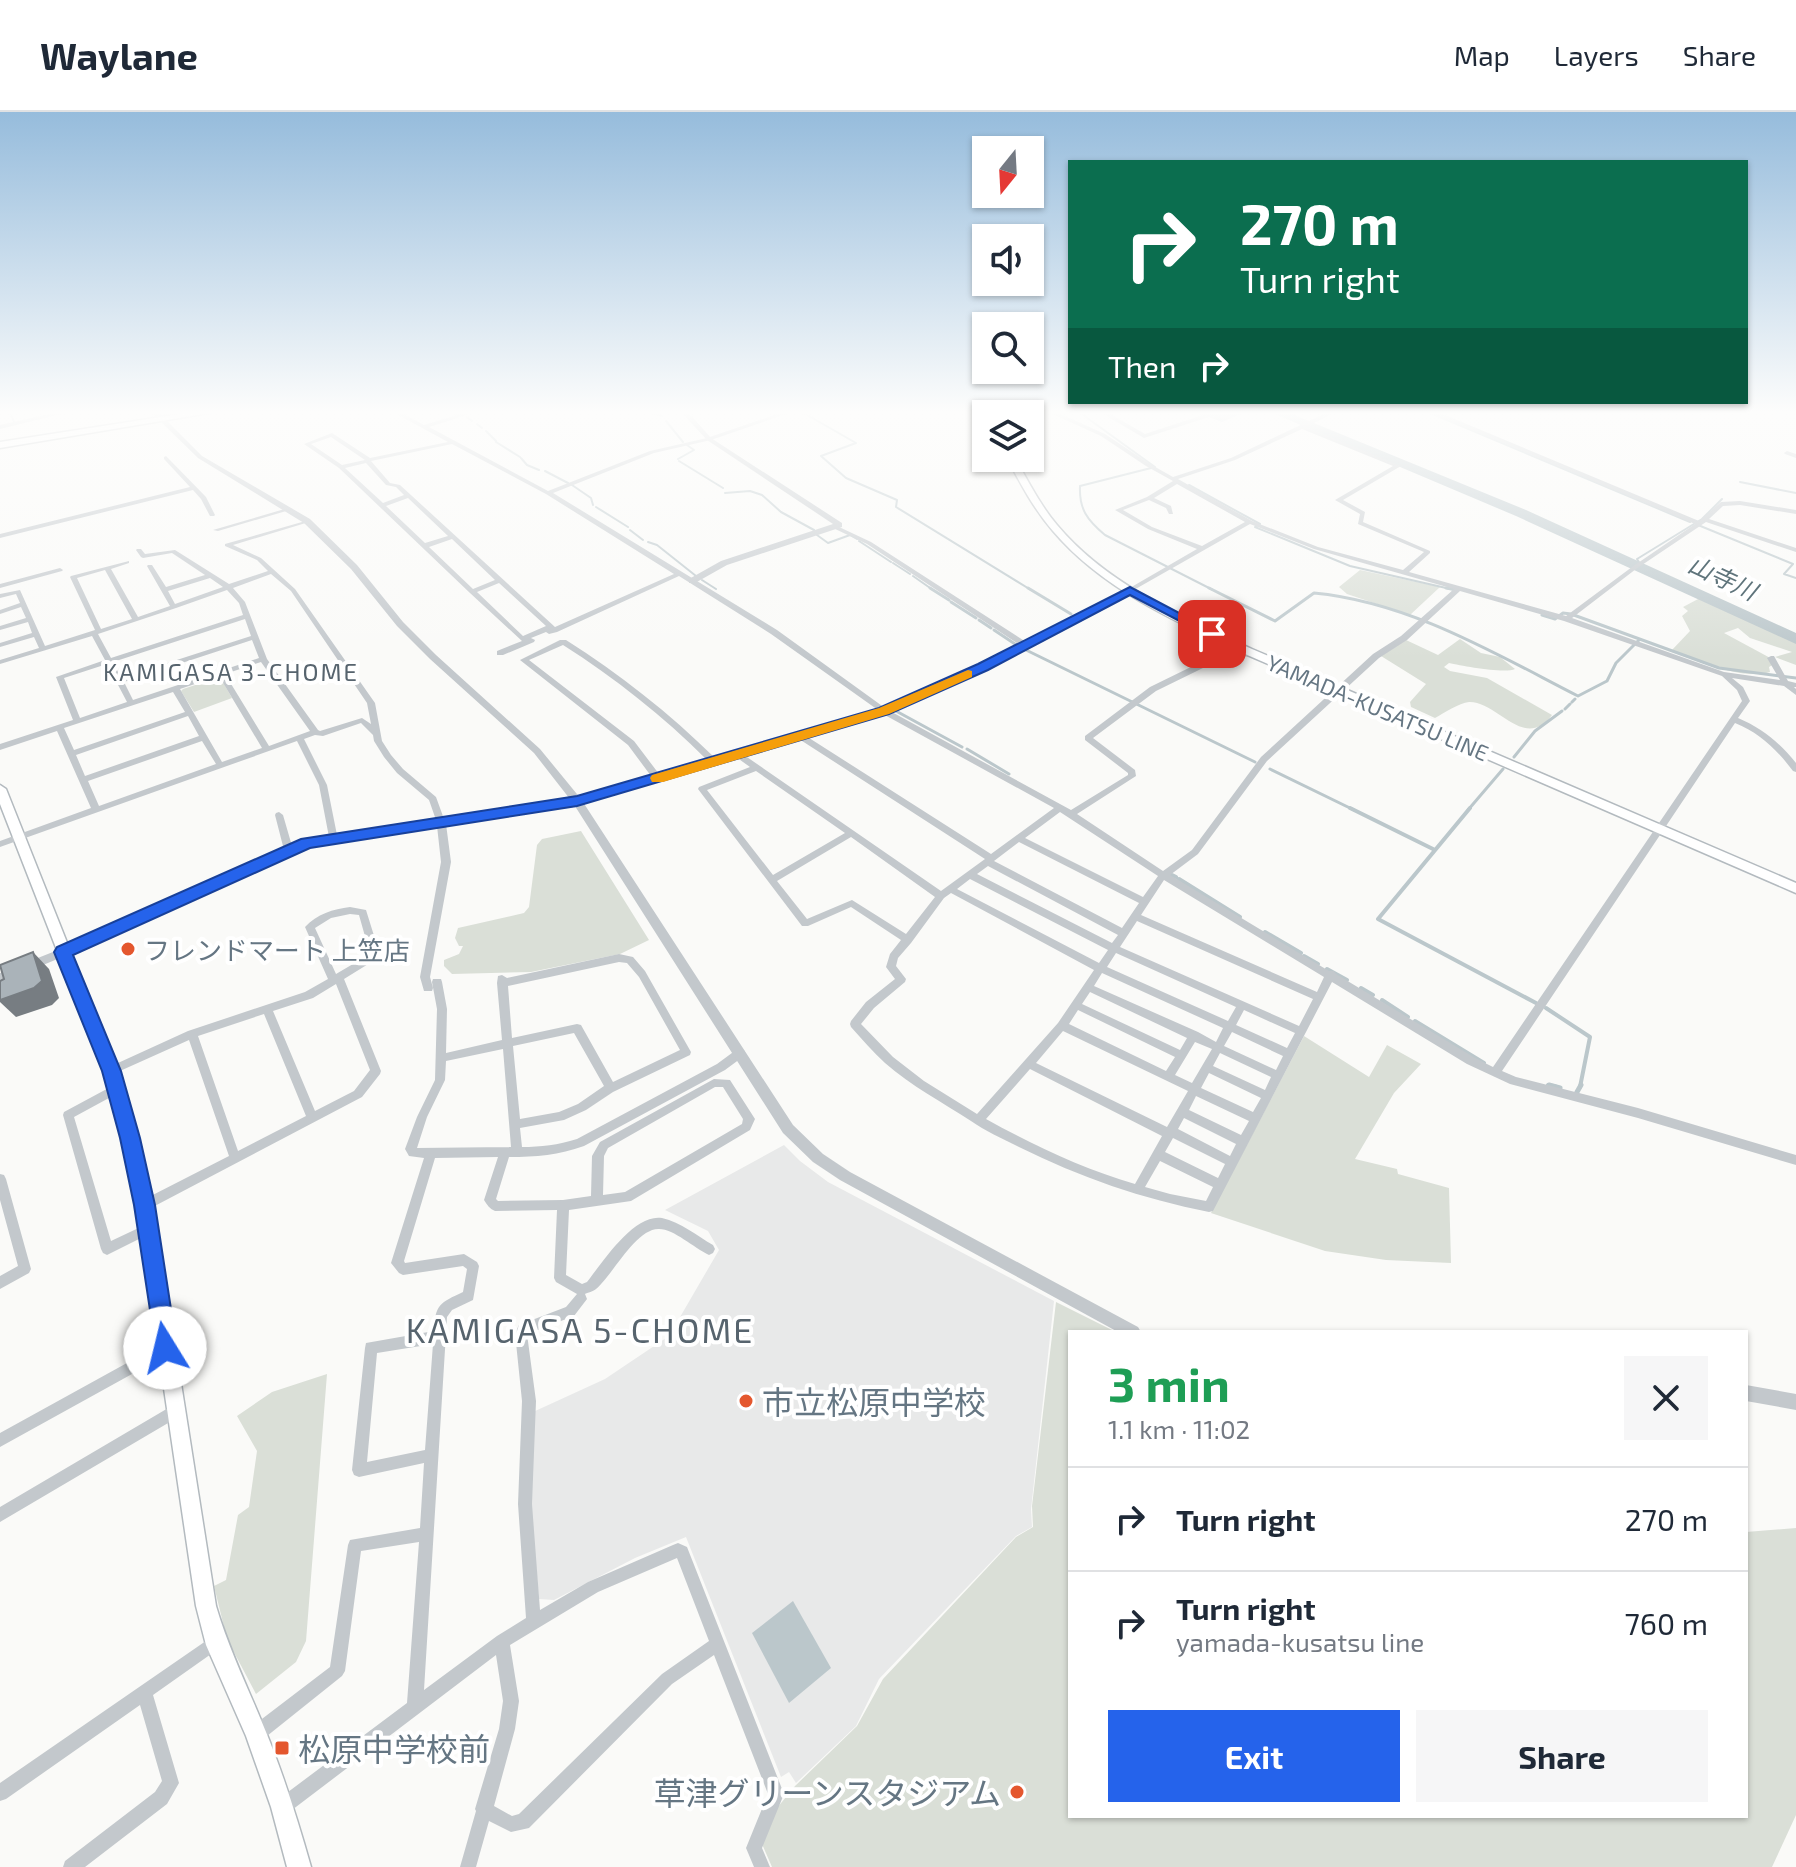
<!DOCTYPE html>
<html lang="en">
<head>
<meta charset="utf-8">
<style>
  :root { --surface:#fff; --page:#f6f6f7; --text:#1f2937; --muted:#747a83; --line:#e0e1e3; --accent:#2563eb }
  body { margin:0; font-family:"Exo 2","Noto Sans JP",sans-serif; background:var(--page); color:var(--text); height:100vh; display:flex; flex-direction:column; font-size:30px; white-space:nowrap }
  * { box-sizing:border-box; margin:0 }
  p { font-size:26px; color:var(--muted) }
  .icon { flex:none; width:44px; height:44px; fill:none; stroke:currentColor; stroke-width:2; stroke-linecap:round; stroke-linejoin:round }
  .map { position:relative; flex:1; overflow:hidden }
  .panel { position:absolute; left:1068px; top:1218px; width:680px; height:488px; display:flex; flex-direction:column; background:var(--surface); border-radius:0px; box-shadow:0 2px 6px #0004 }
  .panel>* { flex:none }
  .guide { position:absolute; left:1068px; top:48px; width:680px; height:244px; border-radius:0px; box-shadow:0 2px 6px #0004; background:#0b6e4f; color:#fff; overflow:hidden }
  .needle { width:52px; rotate:198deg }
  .fabs { position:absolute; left:972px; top:24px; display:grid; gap:16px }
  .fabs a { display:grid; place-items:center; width:72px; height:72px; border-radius:0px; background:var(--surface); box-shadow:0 2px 6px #0004; font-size:40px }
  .pin { position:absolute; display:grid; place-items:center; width:68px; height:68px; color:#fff; margin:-34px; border-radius:16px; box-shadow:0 4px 12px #0006 }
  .me { position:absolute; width:88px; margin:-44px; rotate:351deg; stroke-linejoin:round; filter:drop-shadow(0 0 6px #0008) }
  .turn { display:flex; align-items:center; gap:28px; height:168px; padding:0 40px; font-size:36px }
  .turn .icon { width:104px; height:104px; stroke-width:2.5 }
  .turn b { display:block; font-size:56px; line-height:68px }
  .then { display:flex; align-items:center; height:76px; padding:0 40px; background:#0003; gap:16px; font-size:30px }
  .round { display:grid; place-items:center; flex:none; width:84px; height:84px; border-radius:0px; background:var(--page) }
  .overview { display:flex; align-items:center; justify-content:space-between; height:136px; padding:0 40px }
  h1 { font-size:48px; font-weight:700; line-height:60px; color:#1e9e55 }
  .cta { display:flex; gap:16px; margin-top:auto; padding:16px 40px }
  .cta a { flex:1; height:92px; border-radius:0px; background:var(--accent); color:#fff; font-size:32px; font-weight:700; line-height:92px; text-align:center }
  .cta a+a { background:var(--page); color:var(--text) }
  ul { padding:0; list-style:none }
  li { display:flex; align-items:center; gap:24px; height:104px; padding:0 40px; border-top:2px solid var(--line) }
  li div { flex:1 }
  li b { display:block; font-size:30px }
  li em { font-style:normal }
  header { display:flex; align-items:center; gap:48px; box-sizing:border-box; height:112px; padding:0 40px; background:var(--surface); border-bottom:2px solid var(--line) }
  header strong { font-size:38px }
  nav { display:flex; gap:44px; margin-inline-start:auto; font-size:28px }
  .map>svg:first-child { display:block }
  .built { fill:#e8e9e9 }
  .green { fill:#dadfd7 }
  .water { fill:#bbc7cb }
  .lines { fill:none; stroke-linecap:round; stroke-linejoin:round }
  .stream-far3 { stroke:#bbc7cb; stroke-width:2 }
  .stream-far2 { stroke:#bbc7cb; stroke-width:3 }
  .stream-far1 { stroke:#bbc7cb; stroke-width:4 }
  .stream { stroke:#bbc7cb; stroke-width:5 }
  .river { fill:#bbc7cb; fill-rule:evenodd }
  .secondary-casing { stroke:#b3babf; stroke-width:3 }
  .primary-casing { stroke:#b5babe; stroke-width:3 }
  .minor { fill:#c3c8cc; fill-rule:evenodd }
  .tertiary { fill:#c3c8cc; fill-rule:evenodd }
  .secondary { fill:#fff; fill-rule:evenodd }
  .primary { fill:#fff; fill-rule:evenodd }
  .shaded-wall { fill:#777d82 }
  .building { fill:#aab3b9; stroke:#777d82; stroke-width:2 }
  .route { fill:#2563eb; stroke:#184099; stroke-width:2 }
  .slow { fill:#f59e0b }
  .poi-dot { fill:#e4572e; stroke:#fff; stroke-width:3 }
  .labels { text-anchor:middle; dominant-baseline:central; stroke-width:8; stroke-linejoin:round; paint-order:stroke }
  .far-street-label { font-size:22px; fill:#657683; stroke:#fff }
  .far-water-label { font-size:24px; font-style:italic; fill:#60757c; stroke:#fff }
  .far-neighbourhood-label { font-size:24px; letter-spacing:2px; fill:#57646e; stroke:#fff }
  .poi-label { font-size:26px; fill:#657683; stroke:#fff; text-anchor:start }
  .near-poi-label { font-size:32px; fill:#657683; stroke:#fff; text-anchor:start }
  .near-neighbourhood-label { font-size:34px; letter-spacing:2px; fill:#57646e; stroke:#fff }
</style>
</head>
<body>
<header>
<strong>Waylane</strong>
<nav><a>Map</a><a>Layers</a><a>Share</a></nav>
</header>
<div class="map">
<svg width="1796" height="1755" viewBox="0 0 1796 1755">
  <rect width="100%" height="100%" fill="#fafaf8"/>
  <path class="built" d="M784,1033L800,1049L828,1070L1054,1189L1031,1397L1032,1415L1016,1424L879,1567L856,1614L796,1671L789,1660L781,1665L686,1425L635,1446L554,1488L539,1487L529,1372L533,1300L605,1267L669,1224L719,1138L708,1119L665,1098Z"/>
  <path class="green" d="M1360,458L1440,475L1410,503L1347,482L1339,475Z
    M1700,486L1796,530V553L1775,545L1792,540L1750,526L1738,516L1724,521L1774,548V552L1769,555L1770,560C1741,568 1702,550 1674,540L1672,538L1690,519L1682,504L1688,499L1683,495Z
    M1460,527L1481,541L1500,545L1515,557C1505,562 1463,554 1449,551L1444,555L1450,559L1487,566L1552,603C1524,640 1498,589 1469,590C1459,591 1444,601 1435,606L1411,595L1410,590L1426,572L1381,544L1406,528L1438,543Z
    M220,565L232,586L194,600L181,579L183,577Z
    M581,719L649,828L620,842L531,860L452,862L444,854V848L459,842L463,834H459L455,826L458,816L524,801L529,795L537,733L542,727Z
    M1304,924L1369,965L1387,933L1421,952L1394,981L1355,1047L1397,1057L1398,1062L1449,1076L1451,1151L1386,1148L1325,1139L1211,1101Z
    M1056,1190L1116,1220H1070V1704H1746V1420L1796,1416V1703L1772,1755H772L762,1732L777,1696L795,1674L857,1614L883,1567L1016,1425L1033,1415L1032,1394Z
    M327,1262L306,1529L296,1550L256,1582L227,1527L214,1474L226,1468L238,1403L249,1395L257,1339L237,1304L272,1280Z"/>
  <path class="water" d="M793,1489L831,1556L789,1591L752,1521Z"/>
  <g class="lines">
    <path class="stream-far3" d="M10,300L14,310
      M651,300L662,304
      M802,300L856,331L821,344L846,366L897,388L896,395L1031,478
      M1079,300L1155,355L1080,374C1079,397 1087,408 1105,423L1213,478
      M1428,300L1690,410
      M456,303L460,302
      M467,305L472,309
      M666,309L683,330
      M477,312L482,316
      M486,319L496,329
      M496,330L520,345
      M521,346L527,353L539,358
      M678,347L694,338L687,333
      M679,349L723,376
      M545,359L568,371
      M1740,370L1796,381
      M572,373L591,386L593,393
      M1189,373L1260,412L1255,415L1350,454L1455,478
      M725,381L750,379L762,383L781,400L814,418
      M596,395L628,415
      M1698,413L1793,452L1784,462L1796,466
      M630,418L643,428
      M817,423L828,431L850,423L857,427
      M859,429L891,450
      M648,430L657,433L696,464
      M893,451L910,462
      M1642,455L1637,447L1702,407L1722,387
      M913,464L933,478
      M702,468L716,477"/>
    <path class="stream-far2" d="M930,476L949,488
      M1028,476L1071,502
      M1209,476L1275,509L1314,481C1409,490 1494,541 1578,584L1607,569L1616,551L1639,528
      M1446,476L1457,478
      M951,490L976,506
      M1542,503L1555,507L1563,501L1571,502L1719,556L1796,566
      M979,508L991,516
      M994,518L1015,532
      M1024,537L1255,650
      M1572,590L1575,587
      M1565,597L1570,592
      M896,599L962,635
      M967,637L1009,662
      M1514,645L1535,619L1562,599
      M1270,657L1354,698
      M1468,698L1503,657"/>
    <path class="stream-far1" d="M1350,696L1435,738
      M1470,696L1378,807L1536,891
      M1172,763L1176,765
      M1179,767L1240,805
      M1265,820L1301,841
      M1304,844L1318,852
      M1327,857L1347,868
      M1361,876L1373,883
      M1382,888L1408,905
      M1546,896L1590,925L1580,975
      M1415,909L1484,951
      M1548,973L1557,975"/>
    <path class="stream" d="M1549,973L1560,976
      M1577,980L1581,973"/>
    <path class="river" d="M1196,300H1245L1222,310Z
      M1270,300H1287L1526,398L1796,521V532L1516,404Z"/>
    <g class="secondary-casing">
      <path id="secondary" d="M980,300H988L990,302H986V304Z
        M1007,346H1015C1028,369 1040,393 1057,413C1106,472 1184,506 1252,537L1796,771V781L1245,542C1178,511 1102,477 1053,419C1034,397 1020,371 1007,346Z
        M0,673L6,677L118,959L138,1026L153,1093L216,1494C229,1538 249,1578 266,1620C284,1664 298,1709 311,1755H287L271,1695L246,1624L206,1533L196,1494L137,1093L122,1026L104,959L0,692Z"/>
    </g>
    <g class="primary-casing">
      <path id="primary" d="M193,300H215L0,336V330Z"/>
    </g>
    <path class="minor" d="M58,300H69L0,317V313Z
      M393,300H400L424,313L467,300H476L429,315L548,379L650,339L707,326L783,300H792L711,328L654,341L553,381L777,518L885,596L980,553L1020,533L867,432L833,416V414H837L871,430L1026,530L1128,477L1197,437L1148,417L1115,398L1147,385L1173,369L1146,354L1101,324L1048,300H1056L1105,322L1150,352L1173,365L1231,346L1328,300H1336L1306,315L1401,354L1343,388L1365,400L1363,410L1430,439V441L1409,460L1566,504L1632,455L1695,412L1430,300H1438L1699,409L1721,390L1740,389L1796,398V402L1740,393L1723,394L1709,407L1796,436V440L1706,410L1636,457L1572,506L1724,560L1780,568L1767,546L1771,544H1774L1788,569L1796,571V575H1794L1796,577V583L1784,574L1732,566L1743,575L1750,589L1738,606C1762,616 1780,631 1796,651V660L1793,659C1777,638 1760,621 1735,611L1502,959L1516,965L1638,996L1796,1043V1053L1638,1006L1510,972L1467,952L1332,870L1213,1099L1209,1100C1143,1087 1079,1065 1019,1035C1003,1027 985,1019 971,1009C942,990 911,974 885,951C873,940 862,927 851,915L850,912L851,909L866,890L895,867L886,855L890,842L901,828L851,795L808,814H802L698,677L699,675L750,655L736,645L719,650L718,653L712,652L577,692L446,712L451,750L430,865L433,876L432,879H424L420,865L441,750L437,714L309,734L66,843H60L58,840L60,837L284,738L275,703L276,701L279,700L283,703L292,734L307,728L329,725L319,673L297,629L0,735V729L91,696L57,619L0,638V632L73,608L56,565L105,548L92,524L0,552V548L39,536L34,525L0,535V531L32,521L28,510L0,518V514L26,506L21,495L0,502V498L20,491L16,482L0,486V482L20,478L45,534L95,518L70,465L71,464L129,449V451L111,457L138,505L170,494L147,454L148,453H152L166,475L205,463L172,441L143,446L141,445L136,438L137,437H141L145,442L175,438L229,472L268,459L257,448L225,434V432L309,408V410L233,433L261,446L295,477L375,591L382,629L391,643L403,657L436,685L444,707L577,686L651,664L628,633L520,548L560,528H566C620,562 669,601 715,646L878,598L771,522L679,464L557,520L549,522L546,520L531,526L535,528L534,530L503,543H497V539L522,529L470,481L339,356L304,332L332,321L370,346L448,330ZM1302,317L1393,354L1335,388L1360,402L1358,412L1424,440L1403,458L1318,435L1252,409L1178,367L1235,348ZM331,325L365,348L342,353L311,332ZM452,332L546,382L674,462L555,515L400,373L390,371L371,349ZM366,351L386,373L396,375L404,383L383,391L345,356ZM1177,372L1245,410L1202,434L1152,415L1123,398L1149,388L1166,396L1169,402H1173L1171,394L1154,386ZM408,386L448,424L425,431L386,394ZM1250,412L1314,437L1454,477L1401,524L1373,542L1261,645L1192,738L1163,759L1077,702L1136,664L1135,658L1093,626L1156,579L1205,555L1255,542V538L1199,551L1150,575L1085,624V628L1128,661V663L1071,698L890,599L986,557L1132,479ZM452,427L495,468L473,477L429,435ZM105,458L132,507L101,517L77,466ZM271,462L291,479L367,591L371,612L362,606L320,619L318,618L267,547L245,490L233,476ZM210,466L223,475L175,492L168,479ZM499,471L546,514L523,524L477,480ZM227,478L239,491L243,503L111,546L98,522L176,496ZM1460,479L1564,509L1722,564L1737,578L1742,589L1493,955L1475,946L1336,862L1334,859H1329L1170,763L1198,742L1267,649L1379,546L1407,528ZM245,507L251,524L121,566L113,550ZM252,528L259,546L133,588L124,570ZM563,533C615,566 663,604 707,648L659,662L634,629L529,548ZM261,550L310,619L269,634L225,562ZM107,552L127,590L80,606L64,566ZM219,564L262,636L222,650L180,577ZM173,580L185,600L74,638L64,616ZM883,602L1054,696L991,742L806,624ZM188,604L199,624L85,664L76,643ZM361,611L373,623L374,629L384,645L397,661L429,688L436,708L337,723L327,673L304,627L315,623L323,624ZM799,627L985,747L941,779L744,643ZM202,629L216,652L99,694L88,669ZM756,659L845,721L773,763L707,678ZM1060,700L1158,764L1143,785L1025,726ZM851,725L935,785L906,822L852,788L807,807L777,769ZM1019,730L1139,791L1122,816L994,749ZM988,754L1118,823L1112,831L977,762ZM970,767L1108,838L1099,851L957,777ZM1164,768L1324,865L1317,880L1141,803ZM951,781L1094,858L1058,911L977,1002L924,969L893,945L861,912L874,896L905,870L906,867L896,854L898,846L911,831L944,786ZM1137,809L1313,887L1299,914L1120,835ZM1116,841L1236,895L1228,909L1107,855ZM1102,861L1223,916L1216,930L1198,920L1094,874ZM1090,880L1187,926L1180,938L1082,892ZM1078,898L1175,945L1166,959L1069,912ZM1244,898L1295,921L1287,936L1236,913ZM1063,919L1188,979L1167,1015L1036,951ZM1232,920L1283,944L1276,958L1224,934ZM1195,930L1212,937L1192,971L1175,963ZM1220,941L1271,965L1265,978L1213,954ZM1030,957L1162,1024L1135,1072C1083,1057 1033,1033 986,1007ZM1209,961L1261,986L1253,1000L1201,976ZM1196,984L1249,1009L1241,1023L1189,998ZM1184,1006L1236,1032L1230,1044L1178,1017ZM1173,1026L1225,1052L1218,1066L1165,1040ZM1160,1049L1213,1075L1206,1089L1170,1082L1145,1075Z
      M1100,300H1107L1145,322L1212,300L1225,303L1230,300H1237L1228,306L1212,304L1144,326Z
      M1787,339L1796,342V346L1785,342L1784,341Z
      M166,344L206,385L215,403L214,404H210L201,387L193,378L0,426V422L190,375L164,347V345Z
      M288,396L293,397L218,419L213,418Z
      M60,456L63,458L62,459L0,476V472Z
      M350,795L366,798L380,843L378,846L344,867L381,959L380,962L362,985L149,1097L145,1098L141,1097L139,1093L141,1089L229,1044L189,928L111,963L107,962L106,959L107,956L188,919L305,880L328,867L305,815C317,802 333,797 350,795ZM350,802L359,803L370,842L336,862L315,816L331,806ZM336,872L370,958L354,979L315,999L273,899L313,886ZM264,902L306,1004L238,1039L198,924Z
      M619,842L633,845L645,859L691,940L690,943L613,980L586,998L564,1008L520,1016L522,1035C541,1035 558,1033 577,1027L717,952L736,938L740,937L744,938L745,941L744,944L725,958L584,1034C559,1043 536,1045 509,1045L496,1087L498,1089L563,1088L591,1084L592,1044L600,1030L714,967L730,968L755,1007L750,1018L631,1089L569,1098L566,1163L582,1172L587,1170C602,1151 634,1101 662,1106C681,1110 697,1124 713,1133L715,1137L713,1141L709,1143C694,1136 674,1117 659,1117C636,1116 612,1164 596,1177C594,1179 587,1181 585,1182L587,1187L574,1204L527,1222L536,1289L532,1392L540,1498L588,1470L673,1433L678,1431L687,1435L784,1682L762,1736L770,1755H754L746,1736L768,1682L714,1543L672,1572L529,1716L511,1720L489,1709L476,1755H460L476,1699L475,1697L499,1617L503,1589L496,1543L288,1701L282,1703L276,1701L274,1695L276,1689L407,1591L419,1430L361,1439L345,1559L342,1564L262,1628L256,1630L250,1628L248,1622L250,1616L330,1555L348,1433L350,1428L420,1416L424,1351L359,1365L354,1363L352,1358L365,1236L366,1231L434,1219C435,1192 440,1191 463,1180L467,1157L463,1154L403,1163L399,1161L391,1151L424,1046L409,1044L405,1037L417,1005L435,968L437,897L432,870L433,867H441L442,870L447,897L446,941L502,928L497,871L498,864L502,863L507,866ZM619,850L627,851L639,865L680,938L613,970L581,913L577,912L512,926L508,874ZM574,921L604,974L578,992L559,1000L520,1007L513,934ZM503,937L511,1035L417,1036L427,1005L445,968L446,949ZM715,975H723L743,1007L742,1012L625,1080L603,1083L604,1044L608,1036ZM498,1045L484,1088C487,1093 490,1097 495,1099L557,1098L554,1166L556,1170L577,1182L566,1195L519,1213L515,1221L522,1289L518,1392L526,1506L497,1524L424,1578L447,1205L452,1198L473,1188L479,1154L477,1150L464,1142L405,1151L404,1149L435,1046ZM433,1232L425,1338L367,1350L377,1241ZM677,1446L709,1529L662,1562L519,1702L512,1704L494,1694L515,1617L519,1589L510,1533L598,1480Z
      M116,972L120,974L121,977L120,980L74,1005L111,1129L147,1112L151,1113L153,1117L151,1121L107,1143L103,1141L101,1137L63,1003L64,1000Z
      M0,1062L4,1063L6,1067L31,1157L29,1161L0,1177V1164L18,1154L0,1088Z
      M165,1230L170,1231L171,1236L170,1241L0,1335V1321Z
      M175,1292L180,1294L182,1299L180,1304L0,1410V1395Z
      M216,1522L221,1525L224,1530L221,1535L153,1583L179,1671L167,1692L85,1755H63L65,1749L155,1680L162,1669L140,1593L6,1687L0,1689V1671Z"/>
    <path class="tertiary" d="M151,300H158L202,344L310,407L357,453L403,510L436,543L540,637L581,687L793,1013L823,1042L850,1060L1138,1215L1141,1220H1118L840,1068L813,1050L783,1021L573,691L534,641L430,547L397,514L351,457L304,411L198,346Z
      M681,300H688L711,326L842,411V415L727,453L695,471H689V467L721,449L833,412L707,328Z
      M63,836L67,837L69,840L67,843L0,871V861Z
      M1746,1273L1796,1282V1298L1746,1289Z"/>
    <use href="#secondary" class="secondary"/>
    <use href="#primary" class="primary"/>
  </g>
  <path class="shaded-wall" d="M33,840L49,857L59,886L52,893L16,905L0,890V888Z"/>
  <path class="building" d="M33,840L42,869L34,876L0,888V869L4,867L0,853Z"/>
  <linearGradient id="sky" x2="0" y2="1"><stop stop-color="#96bcdc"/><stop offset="0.55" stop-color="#fdfdfc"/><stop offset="1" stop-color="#fdfdfc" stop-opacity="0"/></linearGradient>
  <rect width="1796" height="546" fill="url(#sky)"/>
  <path class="route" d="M1130,475L1219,522L1208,524L1130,483L988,558L889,602L577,694L310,736L73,843L121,959L140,1026L155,1093L177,1236L173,1244L165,1248L157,1244L134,1093L120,1026L102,959L54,840L57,835L301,727L577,684L879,596L978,552Z"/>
  <path class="slow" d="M968,558L972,559V565L889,602L663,670H652L650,666L652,663L879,596Z"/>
  <g class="poi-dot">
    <circle cx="128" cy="837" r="8"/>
    <circle cx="746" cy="1289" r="8"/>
    <rect x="274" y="1628" width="16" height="16" rx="4"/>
    <circle cx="1017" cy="1680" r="8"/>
  </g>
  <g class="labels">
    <g class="far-street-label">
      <text transform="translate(1378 595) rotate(23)">YAMADA-KUSATSU LINE</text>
    </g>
    <g class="far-water-label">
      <text transform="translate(1723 465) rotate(25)">山寺川</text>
    </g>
    <g class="far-neighbourhood-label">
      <text x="231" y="559">KAMIGASA 3-CHOME</text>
    </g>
    <g class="poi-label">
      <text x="144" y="837">フレンドマート 上笠店</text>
    </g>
    <g class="near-poi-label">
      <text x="762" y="1289">市立松原中学校</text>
      <text x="298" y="1636">松原中学校前</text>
      <text x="1001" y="1680" text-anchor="end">草津グリーンスタジアム</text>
    </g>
    <g class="near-neighbourhood-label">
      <text x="580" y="1217">KAMIGASA 5-CHOME</text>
    </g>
  </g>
</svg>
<div class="fabs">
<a><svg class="needle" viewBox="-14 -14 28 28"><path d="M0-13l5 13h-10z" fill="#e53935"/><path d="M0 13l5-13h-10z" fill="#747a83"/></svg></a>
<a><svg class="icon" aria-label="sound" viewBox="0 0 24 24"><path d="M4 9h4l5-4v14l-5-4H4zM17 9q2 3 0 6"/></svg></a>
<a><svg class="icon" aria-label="search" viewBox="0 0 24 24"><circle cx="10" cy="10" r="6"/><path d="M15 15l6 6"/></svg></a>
<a><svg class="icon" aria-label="layers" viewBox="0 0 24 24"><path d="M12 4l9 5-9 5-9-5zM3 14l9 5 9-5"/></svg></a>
</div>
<div class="pin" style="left:1212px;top:522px;background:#d93025"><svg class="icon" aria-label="arrive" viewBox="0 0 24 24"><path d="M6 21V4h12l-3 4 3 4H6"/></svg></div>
<svg class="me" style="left:165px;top:1236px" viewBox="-20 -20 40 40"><circle r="19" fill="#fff"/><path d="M0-13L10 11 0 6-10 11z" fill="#2563eb"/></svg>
<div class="guide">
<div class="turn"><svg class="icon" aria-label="right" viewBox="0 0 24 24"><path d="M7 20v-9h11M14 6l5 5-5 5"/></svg><div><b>270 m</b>Turn right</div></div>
<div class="then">Then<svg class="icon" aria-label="right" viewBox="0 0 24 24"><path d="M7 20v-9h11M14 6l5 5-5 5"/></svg></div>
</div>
<section class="panel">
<div class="overview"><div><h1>3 min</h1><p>1.1 km · 11:02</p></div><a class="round"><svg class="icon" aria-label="close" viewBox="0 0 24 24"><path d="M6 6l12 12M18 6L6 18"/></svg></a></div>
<ul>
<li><svg class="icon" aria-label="right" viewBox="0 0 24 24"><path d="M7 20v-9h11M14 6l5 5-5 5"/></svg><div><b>Turn right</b></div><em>270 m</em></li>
<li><svg class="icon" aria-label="right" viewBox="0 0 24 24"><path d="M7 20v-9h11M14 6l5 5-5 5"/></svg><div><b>Turn right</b><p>yamada-kusatsu line</p></div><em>760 m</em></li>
</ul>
<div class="cta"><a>Exit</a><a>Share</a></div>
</section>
</div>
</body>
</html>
